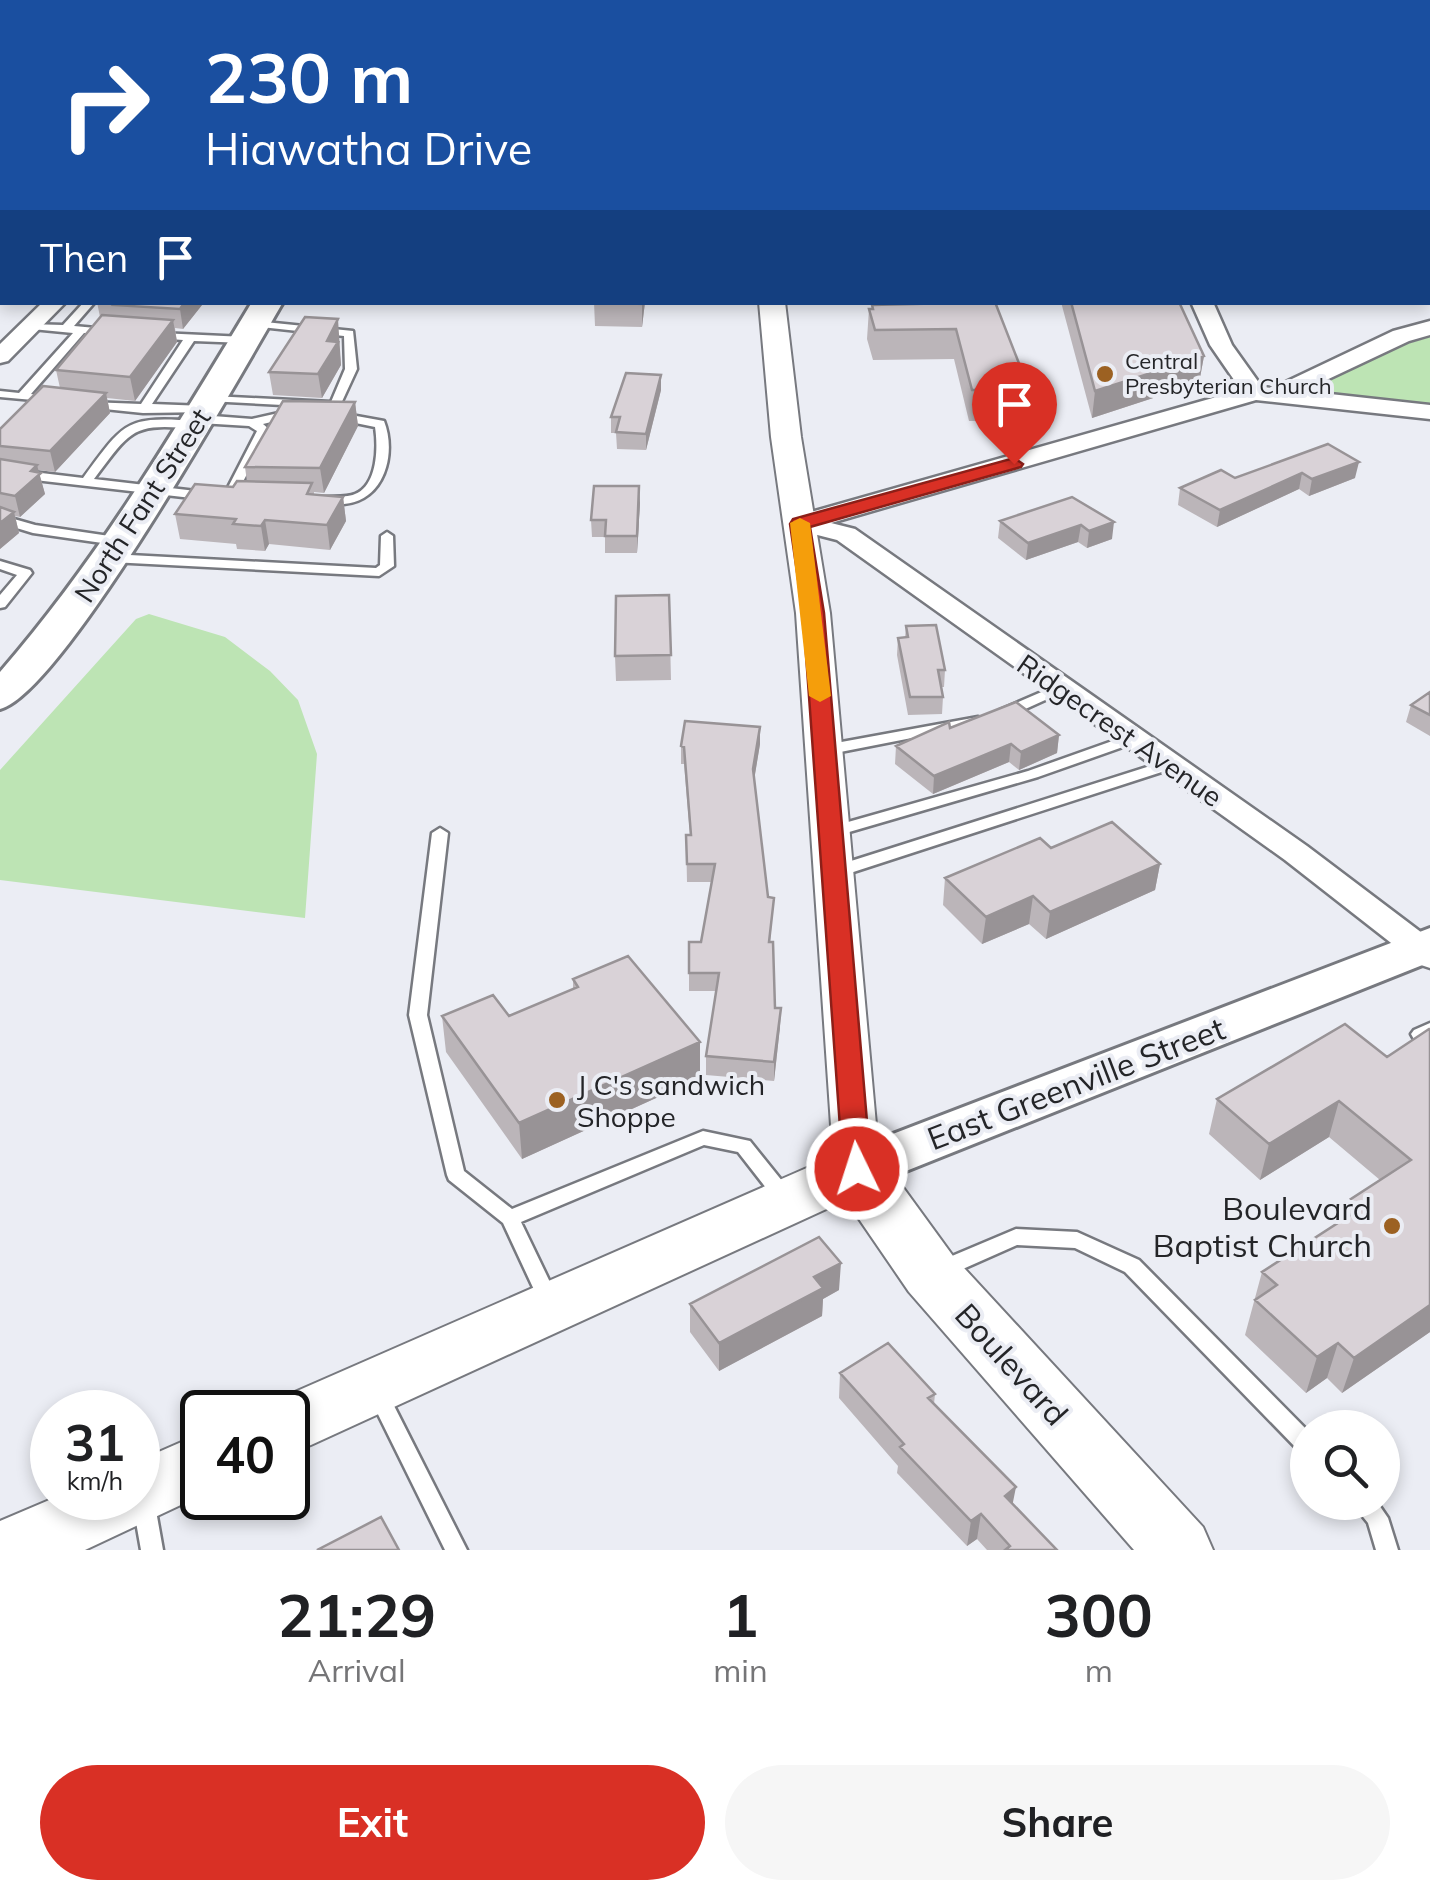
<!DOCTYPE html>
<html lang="en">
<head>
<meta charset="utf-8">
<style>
  :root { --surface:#fff; --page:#f6f6f6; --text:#202124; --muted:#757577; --accent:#d93025 }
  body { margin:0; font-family:Mulish,sans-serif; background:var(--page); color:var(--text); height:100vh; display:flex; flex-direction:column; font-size:38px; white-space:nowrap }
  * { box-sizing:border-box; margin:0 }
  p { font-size:32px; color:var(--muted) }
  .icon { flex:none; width:55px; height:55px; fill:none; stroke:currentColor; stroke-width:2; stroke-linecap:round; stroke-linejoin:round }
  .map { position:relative; height:1550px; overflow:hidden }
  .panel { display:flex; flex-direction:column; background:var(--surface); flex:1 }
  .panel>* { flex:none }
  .banner { position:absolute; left:0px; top:0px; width:1430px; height:305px; box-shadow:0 5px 15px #0003; background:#1a4fa0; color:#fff; overflow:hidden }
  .buttons { position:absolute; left:1290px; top:1410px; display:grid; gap:20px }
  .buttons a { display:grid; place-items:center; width:110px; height:110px; border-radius:50%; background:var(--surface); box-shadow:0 5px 15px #0003; font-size:50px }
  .speed { position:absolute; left:30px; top:1390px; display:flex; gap:20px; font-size:50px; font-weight:700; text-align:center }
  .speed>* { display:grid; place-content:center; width:130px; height:130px; border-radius:50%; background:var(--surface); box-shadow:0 5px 15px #0003; line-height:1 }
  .speed small { font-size:25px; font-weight:400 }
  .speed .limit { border:5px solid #111; border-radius:15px; background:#fff; color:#111 }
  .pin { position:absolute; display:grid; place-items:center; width:85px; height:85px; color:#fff; margin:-102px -42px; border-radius:50% 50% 50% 0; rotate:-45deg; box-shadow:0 0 10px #0007 }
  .pin .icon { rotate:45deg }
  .me { position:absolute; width:110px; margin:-55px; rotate:356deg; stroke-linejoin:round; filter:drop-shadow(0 0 8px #0008) }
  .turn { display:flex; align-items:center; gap:35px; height:210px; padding:0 40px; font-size:45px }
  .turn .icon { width:130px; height:130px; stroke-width:2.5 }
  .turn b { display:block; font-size:70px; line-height:85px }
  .then { display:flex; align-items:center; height:95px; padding:0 40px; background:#0003; gap:20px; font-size:38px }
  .eta { display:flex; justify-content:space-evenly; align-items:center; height:170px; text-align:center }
  .eta b { font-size:60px; font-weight:700; line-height:70px }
  .cta { display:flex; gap:20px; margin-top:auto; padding:20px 40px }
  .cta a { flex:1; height:115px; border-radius:60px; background:var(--accent); color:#fff; font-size:40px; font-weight:700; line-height:115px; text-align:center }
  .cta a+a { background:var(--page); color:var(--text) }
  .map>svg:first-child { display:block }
  .green { fill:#bde4b4 }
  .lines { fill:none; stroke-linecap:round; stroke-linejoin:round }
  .service-casing { stroke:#77797f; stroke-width:5 }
  .minor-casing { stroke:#77797f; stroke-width:5 }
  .tertiary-casing { stroke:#77797f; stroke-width:4 }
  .secondary-casing { stroke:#77797f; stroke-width:6 }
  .primary-casing { stroke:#77797f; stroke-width:4 }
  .service { fill:#fff; fill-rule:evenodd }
  .minor { fill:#fff; fill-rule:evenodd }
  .tertiary { fill:#fff; fill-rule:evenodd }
  .secondary { fill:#fff; fill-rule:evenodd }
  .primary { fill:#fff; fill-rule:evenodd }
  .wall { fill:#bbb5b9 }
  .shaded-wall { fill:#989396 }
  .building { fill:#d9d2d7; stroke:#989396; stroke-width:2.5 }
  .route { fill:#d93025; stroke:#8d1f18; stroke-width:2.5 }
  .slow { fill:#f59e0b }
  .poi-dot { fill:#9c6122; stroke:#ebedf4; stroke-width:4 }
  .labels { text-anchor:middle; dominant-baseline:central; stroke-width:8; stroke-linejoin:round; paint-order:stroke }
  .far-poi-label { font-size:22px; fill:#242528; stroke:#ebedf4; text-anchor:start }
  .street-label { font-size:28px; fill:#242528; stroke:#ebedf4 }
  .poi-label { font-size:28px; fill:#242528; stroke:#ebedf4; text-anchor:start }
  .near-street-label { font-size:32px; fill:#242528; stroke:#ebedf4 }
  .near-poi-label { font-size:32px; fill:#242528; stroke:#ebedf4; text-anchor:end }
</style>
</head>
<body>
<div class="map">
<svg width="1430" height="1550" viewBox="0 0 1430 1550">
  <rect width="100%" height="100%" fill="#ebedf4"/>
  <path class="green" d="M1430,337V409L1321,394L1312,385L1393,348Z
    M149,614L225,637L270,671L298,700L317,754L305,918L0,880V770L136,619Z"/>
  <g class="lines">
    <g class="service-casing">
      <path id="service" d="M2,151V158L0,159V152Z
        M84,302H95L74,326L107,329L112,332L107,335L84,333L31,394L55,398V402L0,397V391L19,393L73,333L32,329L27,326L28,324L63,325Z
        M255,321L353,331L357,369L339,408L208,401L206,399L212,396L331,402L345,369L344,336L251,326V322Z
        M160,333L245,337L251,340L245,343L194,341L152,404L205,406L211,410L209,412L143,413L85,407L83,405L89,402L141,404L183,340L156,338L154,336Z
        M292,410L298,414L296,416L263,424L270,430L235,497L229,501L223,497L257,431L249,426L200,423V428L196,429C132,423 132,429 94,479L213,493L215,496L209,500L0,476V468L83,478C125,422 124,416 196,421V417L200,415L252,419Z
        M340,413L384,421C397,454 384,501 344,504C335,504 328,504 321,500L323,497C333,496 346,498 355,494C378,485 378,446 375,427L336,419V415Z
        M0,515L35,525L123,538L129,542L123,546L33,533L0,523Z
        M387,532L393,536L394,566L379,576L111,562L104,558L111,554L376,568L380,565L381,536Z
        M0,561L30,570L32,573L5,607L0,608V595L17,575L0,569Z
        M1060,684L1067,688L1065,691L1010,716L1005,717L998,713L1000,710Z
        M978,717L985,721L983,724L825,755L818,750L825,745Z
        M1132,734L1139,739L1137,742L1038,777L832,837L824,832L827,828L1028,771Z
        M1169,760L1174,762L1176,765L1174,768L841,876L835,877L827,872L829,868Z
        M440,828L448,833L427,1015L464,1171L512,1209L703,1131L750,1141L791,1192L793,1197L791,1202L784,1204L777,1202L738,1152L704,1145L521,1222L560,1303L557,1309L550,1311L543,1309L503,1223L449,1180L447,1175L409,1015L432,833Z
        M1430,1023V1058L1424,1057L1411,1034L1414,1030Z
        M1016,1229L1077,1232L1139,1260L1308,1431V1455L1301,1453L1125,1272L1075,1248L1017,1245L947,1276L940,1278L933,1276L930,1270L933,1264Z
        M378,1385L385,1388L467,1550H445L368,1394L371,1388Z
        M144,1495L152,1498L155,1505L163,1550H141L133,1505L136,1498Z
        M1351,1502H1377L1388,1518L1398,1550H1376L1368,1523Z"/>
    </g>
    <g class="minor-casing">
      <path id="minor" d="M1069,0H1085L1086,2H1070Z
        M0,156H2V168H0Z
        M43,302H66L8,361L0,363V344Z
        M1191,302H1213L1232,345L1262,387L1273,388L1393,331L1430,321V335L1409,341L1303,391L1430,405V419L1256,400L831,523L855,529L1307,846L1430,939V968L1418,964L1285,860L837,540L790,528L786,523L790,518L1241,390L1210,345Z"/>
    </g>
    <g class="tertiary-casing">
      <path id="tertiary" d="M707,0H745L746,2H709Z
        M1428,93H1430V107H1428Z
        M759,302H785L801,437L830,613L880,1169L873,1182L857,1187L841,1182L834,1169L796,613L771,437Z"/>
    </g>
    <g class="secondary-casing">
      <path id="secondary" d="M252,302H283C242,372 62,694 0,709V672C99,558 174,431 252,302Z
        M1430,928V962L876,1183L857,1189L838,1183L831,1169L838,1155Z"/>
    </g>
    <g class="primary-casing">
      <path id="primary" d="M857,1146L878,1153L953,1256L1203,1527L1213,1550H1134L909,1292L846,1200L311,1445L288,1454V1412H261L265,1405Z
        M202,1433V1495L85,1550H0V1521L54,1498H138V1461Z"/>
    </g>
    <use href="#service" class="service"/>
    <use href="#minor" class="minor"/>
    <use href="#tertiary" class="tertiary"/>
    <use href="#secondary" class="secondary"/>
    <use href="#primary" class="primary"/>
  </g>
  <path class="wall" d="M97,302H201L202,305L183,329L175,328L177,342L135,401L107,398L110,413L55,472L38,470L45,494L20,517L15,516L19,533L0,549V429L60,388L56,370L100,317Z
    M594,302H645L642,327L595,326Z
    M995,302L1029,389L1026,420L969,421L954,359L873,360L867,339L869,309H872V305Z
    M1061,302H1179L1204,356L1199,383L1092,418Z
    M340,342L339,345L341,365L322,398L273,395L269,372Z
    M661,375V390L646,450L617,449L616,433H611V417Z
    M355,402L358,426L324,493L314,492V494L343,497L346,521L330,550L269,544L265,551L237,549L236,544L180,539L175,514L247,482L245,467Z
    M1328,444L1355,478L1309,496L1299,489L1217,527L1178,505L1180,488L1235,478Z
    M1072,497L1112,539L1087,548L1078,542L1026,560L998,538L1000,521Z
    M640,503L637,553H605V537H592L591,520Z
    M669,595L671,680L616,681L615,656Z
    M906,626L945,670L944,687H941L943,697L942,714L908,715L897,655L898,638H905Z
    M1430,692V736L1406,722L1411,705Z
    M760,727V744L754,779L768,897L774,898L770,942L775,1008L780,1027L774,1081L706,1075V1056L716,991H689V942H701L711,882H687L686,835H690L684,764H681V746Z
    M950,728L1059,735L1057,753L1019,770L1009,762L933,794L895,764L896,746Z
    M1051,848L1160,864L1155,890L1046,939L1029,924L982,944L943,905L945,878Z
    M573,979L700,1078L522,1159L446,1052L442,1016H509L573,989Z
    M1430,1030V1332L1342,1393L1327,1378L1306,1393L1245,1335L1262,1272L1345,1218L1351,1199L1380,1180L1329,1137L1260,1180L1209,1134L1217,1099L1387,1057Z
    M839,1290L823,1299L822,1316L719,1371L690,1332V1304Z
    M840,1373L935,1394L934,1404L1013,1504L1057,1550H987L977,1539L967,1546L897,1473L898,1466L839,1398Z"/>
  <path class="shaded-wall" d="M75,0H95L92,2H72Z
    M261,0H289L285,2H256Z
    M641,0H657L655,2H638Z
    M959,0H973L970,2H956Z
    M0,61H2V77L0,78Z
    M2,177V193L0,195V179Z
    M185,302H201L202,305L183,329L180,309Z
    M642,302H645L642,327Z
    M338,319L341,365L322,398L318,374L327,341Z
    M173,320L177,342L135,401L130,377Z
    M1204,356L1199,383L1092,418L1095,391Z
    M661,375V390L646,450V434Z
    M106,393L110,413L55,472L50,451Z
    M355,402L358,426L324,493L320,468Z
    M1359,462L1355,478L1309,496L1312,479Z
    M37,465L45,494L20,517L15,496L31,471Z
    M1302,473L1299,489L1217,527L1220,510Z
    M639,486L640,503L637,553V536Z
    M343,497L346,521L330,550L327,525Z
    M14,512L19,533L0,549V523Z
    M265,520L269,544L265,551L261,526Z
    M1114,522L1112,539L1087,548L1089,531Z
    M1081,525L1078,542L1026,560L1028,543Z
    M760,727V744L753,787V769Z
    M1059,735L1057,753L1019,770L1021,752Z
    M1011,744L1009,762L933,794L934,776Z
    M1160,864L1155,890L1046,939L1050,912Z
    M1033,896L1029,924L982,944L986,917Z
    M781,1008L780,1027L774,1081V1062Z
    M700,1042V1078L522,1159L519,1123Z
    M1339,1101L1329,1137L1260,1180L1269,1144Z
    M841,1263L839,1290L823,1299L822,1316L719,1371V1343L814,1277Z
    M1430,1305V1332L1342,1393L1354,1358Z
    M1338,1343L1327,1378L1306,1393L1317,1357Z
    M1016,1487L1011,1512L1005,1496Z
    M981,1514L977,1539L967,1546L971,1521Z"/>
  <path class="building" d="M37,0H75L72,2H33Z
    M112,0H134L153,2H108Z
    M179,0H261L256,2H174Z
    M413,0H451L447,2H409Z
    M592,0H641L638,2H589Z
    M919,0H959L956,2H917Z
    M1147,0H1175L1173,2H1145Z
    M1398,0H1430V5H1428V2H1397Z
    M2,19V61H0V27H1Z
    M1430,226V258L1428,259V228Z
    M115,302H185L180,309L113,305Z
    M594,302H642V304Z
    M995,302L1029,389L972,390L956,329L875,330L869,309H873L872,305Z
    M1071,302H1179L1204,356L1095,391Z
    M102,315L173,320L130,377L56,370Z
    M305,317L338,319L327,341L338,342L318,374L269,372Z
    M626,373L661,375L646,434L616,432L620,417H611Z
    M43,386L106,393L50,451L0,446V429Z
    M283,401L355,402L320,468L245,467Z
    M1328,444L1359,462L1312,479L1302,473L1220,510L1180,488L1221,470L1235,478Z
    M0,459L37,465L31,471L41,473L15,496L0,493Z
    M237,481L312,483L307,494L343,497L327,525L265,520L261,526L233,524L236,519L175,514L195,484L233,487Z
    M594,486H639L637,536H605L606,520H591Z
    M1072,497L1114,522L1089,531L1081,525L1028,543L1000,521Z
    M0,507L14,512L0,523Z
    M669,595L671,655L615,656L616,596Z
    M936,625L945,670H938L943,697H910L898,638L908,637L906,626Z
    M1430,692V715L1411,705Z
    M1016,702L1059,735L1021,752L1011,744L934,776L896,746L949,722L950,728Z
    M685,721L760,727L753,769L768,897L774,898L769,942H773L775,1008H781L774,1062L706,1056L719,973H689V942H701L715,864H687L686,835H691L684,747L681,746Z
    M1112,822L1160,864L1050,912L1033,896L986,917L945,878L1040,838L1051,848Z
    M628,956L700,1042L519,1123L442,1016L493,995L509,1016L578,987L573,979Z
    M1345,1024L1387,1057L1429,1029L1430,1030V1305L1354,1358L1338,1343L1317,1357L1255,1300L1277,1285L1262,1272L1361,1208L1351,1199L1411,1160L1339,1101L1269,1144L1217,1099Z
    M819,1237L841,1263L814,1277L823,1288L719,1343L690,1304Z
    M888,1343L935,1394L928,1398L1016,1487L1005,1496L1057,1550H1005L1010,1546L981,1514L971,1521L900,1447L904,1444L840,1373Z
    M381,1517L399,1550H317Z"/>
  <path class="route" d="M1014,458L1023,464L1021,467L810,527L824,613L871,1169L867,1177L857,1180L847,1177L843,1169L803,613L790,524L793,519Z"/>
  <path class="slow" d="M800,518L810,523L831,696L820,702L809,696L790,523Z"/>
  <g class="poi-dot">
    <circle cx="1105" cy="374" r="10"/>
    <circle cx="557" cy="1100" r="10"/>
    <circle cx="1392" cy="1226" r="10"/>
  </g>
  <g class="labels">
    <g class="far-poi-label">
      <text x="1125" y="361">Central<tspan x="1125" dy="25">Presbyterian Church</tspan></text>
    </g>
    <g class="street-label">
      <text transform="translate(142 505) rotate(-57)">North Fant Street</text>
      <text transform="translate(1120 730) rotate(35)">Ridgecrest Avenue</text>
    </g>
    <g class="poi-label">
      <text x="577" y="1084">J C's sandwich<tspan x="577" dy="32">Shoppe</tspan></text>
    </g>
    <g class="near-street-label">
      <text transform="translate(1076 1083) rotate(-21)">East Greenville Street</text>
      <text transform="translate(1012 1364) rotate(48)">Boulevard</text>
    </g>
    <g class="near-poi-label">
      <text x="1372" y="1208">Boulevard<tspan x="1372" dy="37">Baptist Church</tspan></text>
    </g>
  </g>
</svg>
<div class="buttons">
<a><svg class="icon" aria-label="search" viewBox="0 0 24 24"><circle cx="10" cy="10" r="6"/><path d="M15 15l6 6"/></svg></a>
</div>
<div class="speed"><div>31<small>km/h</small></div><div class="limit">40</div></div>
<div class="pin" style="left:1014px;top:464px;background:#d93025"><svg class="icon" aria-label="arrive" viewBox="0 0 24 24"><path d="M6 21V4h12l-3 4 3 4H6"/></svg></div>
<svg class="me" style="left:857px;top:1169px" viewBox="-20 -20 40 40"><circle r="17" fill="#d93025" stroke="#fff" stroke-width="3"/><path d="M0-11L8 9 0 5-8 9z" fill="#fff"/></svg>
<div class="banner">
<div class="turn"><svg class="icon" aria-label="right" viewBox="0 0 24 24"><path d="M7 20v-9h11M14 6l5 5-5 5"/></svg><div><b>230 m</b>Hiawatha Drive</div></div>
<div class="then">Then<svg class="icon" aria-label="arrive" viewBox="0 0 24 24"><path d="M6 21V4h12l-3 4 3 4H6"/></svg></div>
</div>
</div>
<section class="panel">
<div class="eta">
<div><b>21:29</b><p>Arrival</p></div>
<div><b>1</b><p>min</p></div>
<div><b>300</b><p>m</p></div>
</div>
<div class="cta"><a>Exit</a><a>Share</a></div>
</section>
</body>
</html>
